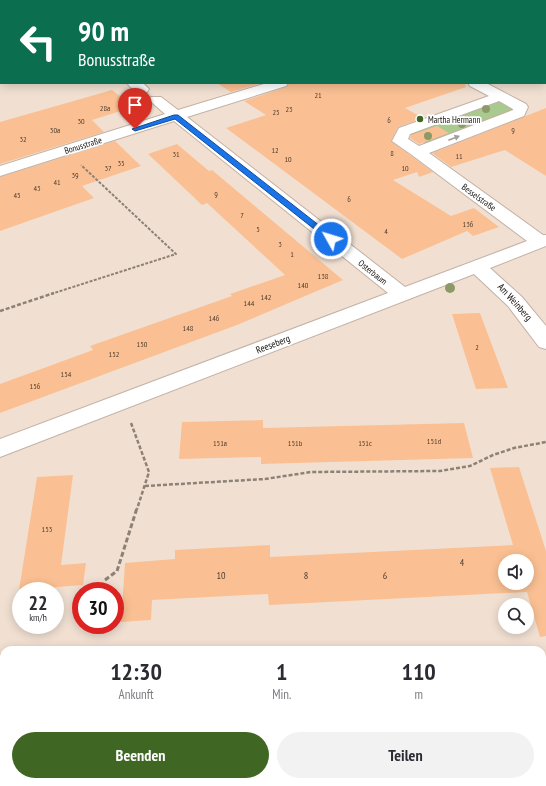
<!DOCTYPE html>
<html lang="de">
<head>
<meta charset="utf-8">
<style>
  :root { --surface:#fff; --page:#f2f2f3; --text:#2b2b33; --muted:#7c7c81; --accent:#3f6723 }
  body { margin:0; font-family:"PT Sans Narrow",sans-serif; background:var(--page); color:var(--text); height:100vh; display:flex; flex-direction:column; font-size:15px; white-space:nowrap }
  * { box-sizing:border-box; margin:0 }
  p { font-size:13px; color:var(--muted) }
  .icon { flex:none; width:22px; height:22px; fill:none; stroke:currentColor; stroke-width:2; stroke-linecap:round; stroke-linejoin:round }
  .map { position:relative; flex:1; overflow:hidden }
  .drawer { position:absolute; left:0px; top:646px; width:546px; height:140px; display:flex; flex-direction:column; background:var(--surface); border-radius:12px 12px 0 0; box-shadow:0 2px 10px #0003 }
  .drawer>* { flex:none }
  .top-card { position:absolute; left:0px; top:0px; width:546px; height:84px; box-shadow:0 2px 10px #0003; background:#0b6e4f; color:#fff; overflow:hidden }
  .fabs { position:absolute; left:498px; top:554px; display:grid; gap:8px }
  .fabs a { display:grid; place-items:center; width:36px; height:36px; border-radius:50%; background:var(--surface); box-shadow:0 2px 10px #0003; font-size:20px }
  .speed { position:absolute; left:12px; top:582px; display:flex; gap:8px; font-size:20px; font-weight:700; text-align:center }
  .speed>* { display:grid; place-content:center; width:52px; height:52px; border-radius:50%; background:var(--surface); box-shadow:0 2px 10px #0003; line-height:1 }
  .speed small { font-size:10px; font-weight:400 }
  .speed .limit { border:6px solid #d22; background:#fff; color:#111 }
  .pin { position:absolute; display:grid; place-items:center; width:34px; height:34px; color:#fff; margin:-41px -17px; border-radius:50% 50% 50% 0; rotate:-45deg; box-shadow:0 0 4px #0007 }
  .pin .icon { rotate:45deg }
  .me { position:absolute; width:44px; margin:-22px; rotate:309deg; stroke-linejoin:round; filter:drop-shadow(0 0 3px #0008) }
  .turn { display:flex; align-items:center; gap:14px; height:84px; padding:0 12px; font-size:18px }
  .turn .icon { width:52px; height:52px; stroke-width:2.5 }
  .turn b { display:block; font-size:28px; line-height:34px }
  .eta { display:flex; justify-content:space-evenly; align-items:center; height:68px; text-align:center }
  .eta b { font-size:24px; font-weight:700; line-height:28px }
  .cta { display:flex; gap:8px; margin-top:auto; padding:8px 12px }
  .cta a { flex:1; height:46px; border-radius:24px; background:var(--accent); color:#fff; font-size:16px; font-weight:700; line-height:46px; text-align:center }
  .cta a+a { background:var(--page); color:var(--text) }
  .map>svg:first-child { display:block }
  .green { fill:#a9ca8e }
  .building { fill:#fac093; fill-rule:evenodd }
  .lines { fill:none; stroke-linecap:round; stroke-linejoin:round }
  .minor-casing { stroke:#c2b1a4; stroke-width:2 }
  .tertiary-casing { stroke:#c2b1a4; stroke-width:2 }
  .path-far2 { stroke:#8d8177; stroke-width:2; stroke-dasharray:3 1.5; stroke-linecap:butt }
  .path-far1 { stroke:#8d8177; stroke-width:2.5; stroke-dasharray:4 2; stroke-linecap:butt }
  .path { stroke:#8d8177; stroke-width:3; stroke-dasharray:5 2.5; stroke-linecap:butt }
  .minor { fill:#fff; fill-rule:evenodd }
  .tertiary { fill:#fff; fill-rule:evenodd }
  .tree { fill:#8d9a67 }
  .oneway { fill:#a19f9d }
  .route { fill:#1a73e8; stroke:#114b97 }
  .poi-dot { fill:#3f6723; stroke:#fff; stroke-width:1.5 }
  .labels { text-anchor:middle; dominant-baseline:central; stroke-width:3.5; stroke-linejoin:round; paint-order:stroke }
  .number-label { font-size:8px; fill:#4e3b2d }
  .far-poi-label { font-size:9px; fill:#150f0b; stroke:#fff; text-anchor:start }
  .far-street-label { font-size:9px; fill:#150f0b; stroke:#fff }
  .street-label { font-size:10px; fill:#150f0b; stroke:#fff }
  .near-number-label { font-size:10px; fill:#4e3b2d }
</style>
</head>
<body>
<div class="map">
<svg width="546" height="786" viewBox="0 0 546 786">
  <rect width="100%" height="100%" fill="#f1e0d2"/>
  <path class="green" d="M497,100L516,110L427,144L409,133Z"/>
  <path class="building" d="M217,83H262L231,92Z
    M289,83H465L466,87L405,108L423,118L398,127L391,141L433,172L419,177L417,172L393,180L451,216L474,208L499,227L473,236L467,231L402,259L226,128L266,115L244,101L286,87Z
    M112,90L133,107L92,120L104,132L0,164V122Z
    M546,108V176L505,150L451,167L432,153Z
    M437,126L449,133L419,144L410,138L411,135Z
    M115,141L141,166L82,186L94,198L0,231V177Z
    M177,144L209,171L212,170L343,280L237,325L0,413V384L93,350L90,346L232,296L230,294L285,275L207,203L202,205L148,154Z
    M480,313L508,388L476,389L452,314Z
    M263,420V428L464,423L473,458L261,464V457L179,459L182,422Z
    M519,467L546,551V636L540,637L527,592L269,605L268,594L152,600L151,620L121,622L125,563L175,559V550L270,545V557L513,545L490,468ZM505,561H527V583H505Z
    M73,475L61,565L86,563L83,585L19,590L37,477Z"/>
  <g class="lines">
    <g class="minor-casing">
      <path id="minor" d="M23,0H35L36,1H24Z
        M516,0H530L531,1H517Z
        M545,4L546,5V13L545,12Z
        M127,83H143L149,89L147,92C139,94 132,90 127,83Z
        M267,83H288L286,86L187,117L405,287L527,241L412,155L392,141L399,128L489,96L470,86L468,83H486L526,104L528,107L524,116L429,153L543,235H546V246L490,268L522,297L546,326V349L539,347L508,306L474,274L0,457V439L388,293L174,121L0,176V166L165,114L149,100L151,97H161L178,110ZM499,101L513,109V110L419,146L408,139L410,134Z
        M0,658L4,659V687L0,686Z
        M542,667H546V695H542Z
        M129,782H161L160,786H128Z"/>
    </g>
    <g class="tertiary-casing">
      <path id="tertiary" d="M165,0H180L164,1Z
        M0,39H1V47H0Z"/>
    </g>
    <path class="path-far2" d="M51,294L176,254L81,165"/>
    <path class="path-far1" d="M0,311L54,293
      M131,423L149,472L137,509
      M145,486L265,479L311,472L440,471L470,466L493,455L514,448L546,442"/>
    <path class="path" d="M105,580L117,571L137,508"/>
    <use href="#minor" class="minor"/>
    <use href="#tertiary" class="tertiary"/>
  </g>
  <g class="tree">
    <circle cx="486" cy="109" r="4"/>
    <circle cx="462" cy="124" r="4"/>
    <circle cx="428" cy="136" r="4"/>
    <circle cx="450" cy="288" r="5"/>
  </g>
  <defs><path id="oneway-solid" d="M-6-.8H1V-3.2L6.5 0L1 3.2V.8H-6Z"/></defs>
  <use class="oneway" href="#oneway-solid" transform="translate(454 138) rotate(-21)"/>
  <path class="route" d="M174,115H178L334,237V240H328L175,119L135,131L132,129Z"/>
  <circle class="poi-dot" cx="420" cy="119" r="4"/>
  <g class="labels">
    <g class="number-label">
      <text x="318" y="95">21</text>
      <text x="105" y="108">28a</text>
      <text x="289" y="109">23</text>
      <text x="276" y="112">25</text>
      <text x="389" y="120">6</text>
      <text x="81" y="121">30</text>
      <text x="55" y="130">30a</text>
      <text x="513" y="130">9</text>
      <text x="23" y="139">32</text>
      <text x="275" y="150">12</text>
      <text x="392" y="153">8</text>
      <text x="176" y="154">31</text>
      <text x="459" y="156">11</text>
      <text x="288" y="159">10</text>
      <text x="121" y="163">35</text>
      <text x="108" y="168">37</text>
      <text x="405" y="168">10</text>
      <text x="75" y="175">39</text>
      <text x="57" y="182">41</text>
      <text x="37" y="188">43</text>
      <text x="216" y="194">9</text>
      <text x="17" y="195">45</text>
      <text x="349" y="199">6</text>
      <text x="242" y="215">7</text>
      <text x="468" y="224">136</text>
      <text x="258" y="229">5</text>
      <text x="386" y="231">4</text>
      <text x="280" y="244">3</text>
      <text x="292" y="254">1</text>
      <text x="323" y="276">138</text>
      <text x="303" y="285">140</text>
      <text x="266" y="297">142</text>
      <text x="249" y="303">144</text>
      <text x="214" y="318">146</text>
      <text x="188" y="328">148</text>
      <text x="142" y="344">150</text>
      <text x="477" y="347">2</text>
      <text x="114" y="354">152</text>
      <text x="66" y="374">154</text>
      <text x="35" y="386">156</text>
      <text x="434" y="441">151d</text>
      <text x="220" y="443">151a</text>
      <text x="295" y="443">151b</text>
      <text x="365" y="443">151c</text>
      <text x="47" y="529">153</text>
    </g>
    <g class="far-poi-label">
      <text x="428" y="119">Martha Hermann</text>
    </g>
    <g class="far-street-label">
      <text transform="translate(83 145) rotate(-17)">Bonusstraße</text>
      <text transform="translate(479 197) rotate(36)">Besselstraße</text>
      <text transform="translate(373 272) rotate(38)">Osterbaum</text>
    </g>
    <g class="street-label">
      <text transform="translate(515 302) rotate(48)">Am Weinberg</text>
      <text transform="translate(273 344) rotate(-21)">Reeseberg</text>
    </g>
    <g class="near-number-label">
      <text x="462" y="562">4</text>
      <text x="221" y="575">10</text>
      <text x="306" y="575">8</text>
      <text x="385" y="575">6</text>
    </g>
  </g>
</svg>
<div class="fabs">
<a><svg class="icon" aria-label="sound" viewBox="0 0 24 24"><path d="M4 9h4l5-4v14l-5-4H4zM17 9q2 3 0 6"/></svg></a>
<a><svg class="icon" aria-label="search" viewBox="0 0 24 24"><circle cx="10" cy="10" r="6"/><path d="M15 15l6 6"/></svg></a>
</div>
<div class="speed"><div>22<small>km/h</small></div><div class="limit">30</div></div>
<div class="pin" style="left:135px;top:129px;background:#d93025"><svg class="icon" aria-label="arrive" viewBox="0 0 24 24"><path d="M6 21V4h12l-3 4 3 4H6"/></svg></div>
<svg class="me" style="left:331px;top:239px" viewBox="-20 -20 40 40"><circle r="17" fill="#1a73e8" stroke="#fff" stroke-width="3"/><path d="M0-11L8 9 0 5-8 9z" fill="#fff"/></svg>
<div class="top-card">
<div class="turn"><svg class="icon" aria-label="left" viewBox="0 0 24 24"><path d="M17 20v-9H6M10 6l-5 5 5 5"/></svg><div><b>90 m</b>Bonusstraße</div></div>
</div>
<section class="drawer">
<div class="eta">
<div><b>12:30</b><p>Ankunft</p></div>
<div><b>1</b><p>Min.</p></div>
<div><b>110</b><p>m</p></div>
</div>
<div class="cta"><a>Beenden</a><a>Teilen</a></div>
</section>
</div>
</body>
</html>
